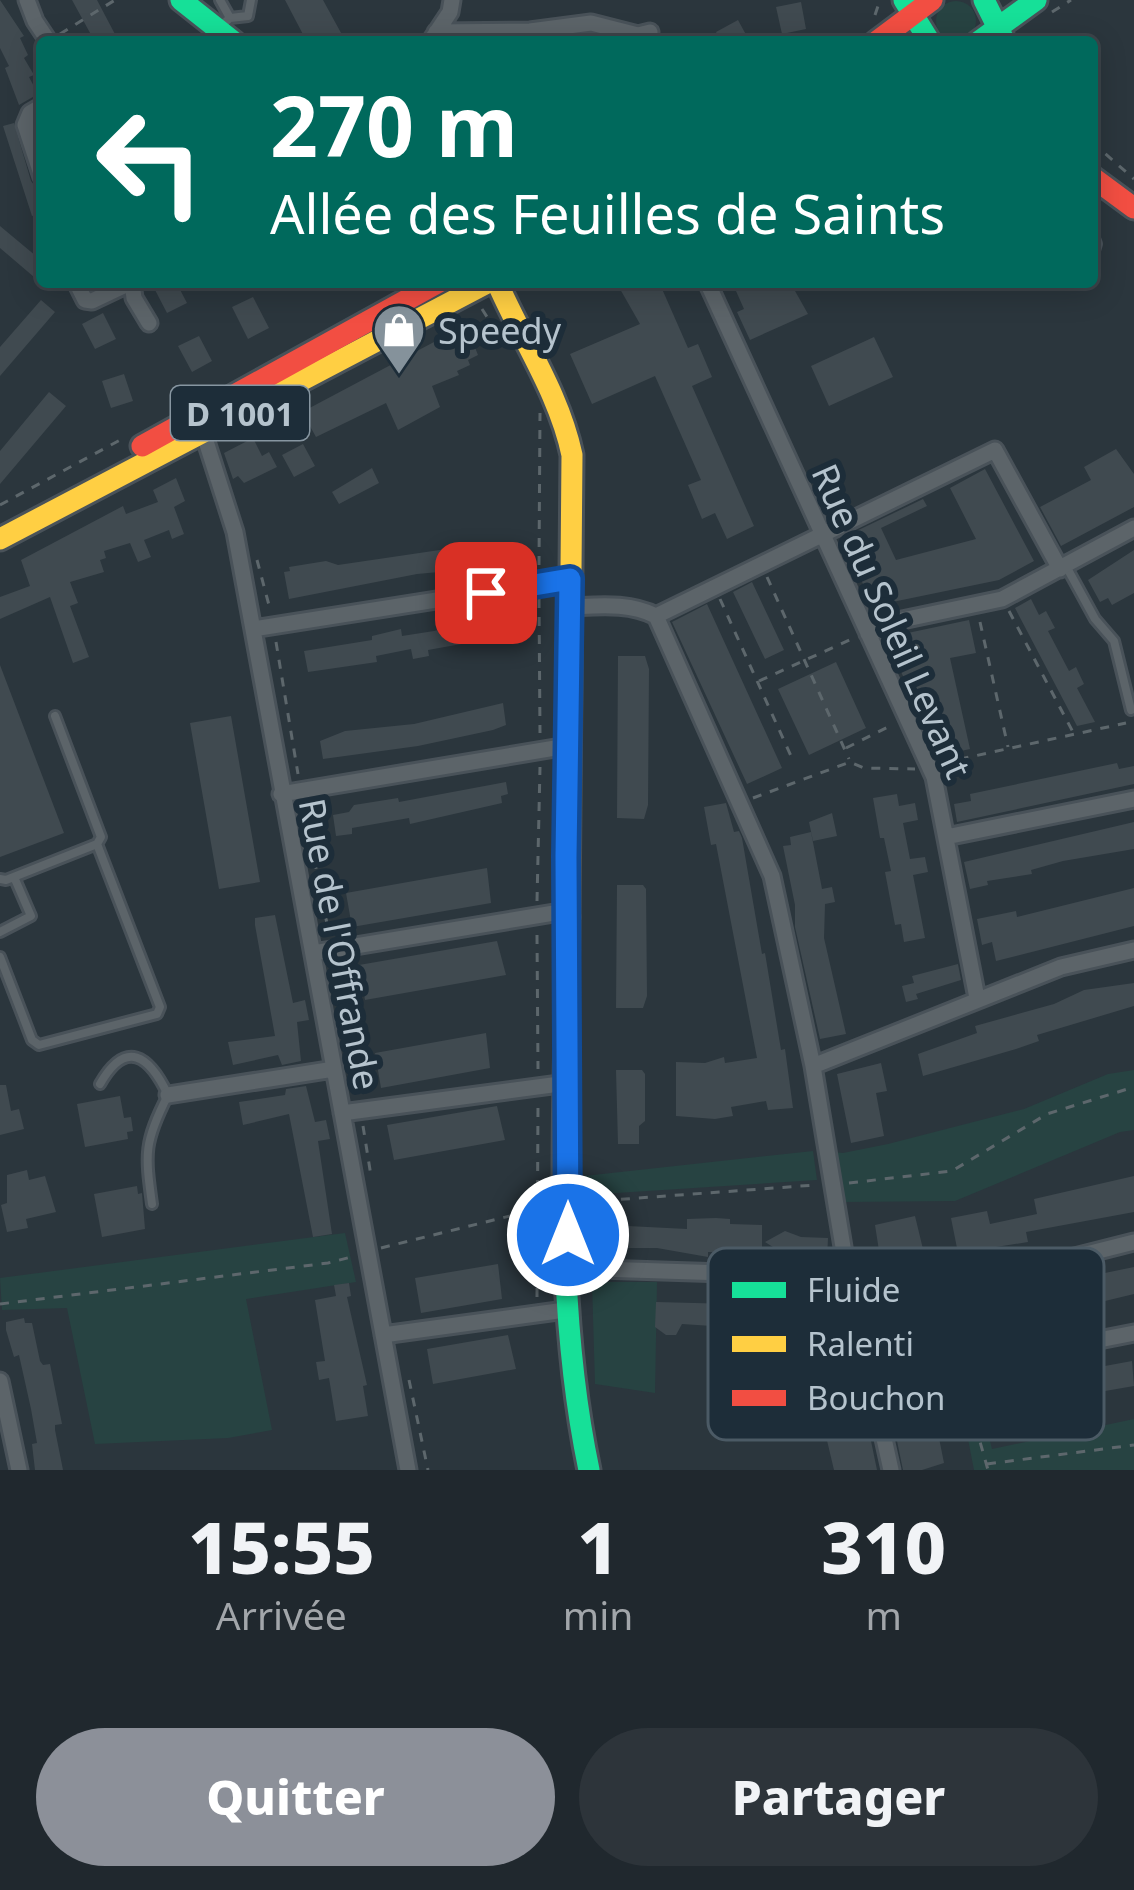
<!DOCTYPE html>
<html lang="fr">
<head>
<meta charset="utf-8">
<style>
  :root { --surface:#20282e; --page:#2d343a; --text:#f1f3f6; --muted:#a2a6aa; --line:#3d444a; --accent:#8c9099 }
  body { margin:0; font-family:"Noto Sans",sans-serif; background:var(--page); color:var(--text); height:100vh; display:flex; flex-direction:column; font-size:45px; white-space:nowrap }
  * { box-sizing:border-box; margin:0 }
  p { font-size:39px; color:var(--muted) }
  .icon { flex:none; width:66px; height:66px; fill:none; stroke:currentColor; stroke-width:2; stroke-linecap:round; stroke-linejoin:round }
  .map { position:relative; height:1470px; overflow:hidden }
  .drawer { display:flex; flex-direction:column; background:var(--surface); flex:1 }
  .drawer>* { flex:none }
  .top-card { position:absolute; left:36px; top:36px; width:1062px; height:252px; border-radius:12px; box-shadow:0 6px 30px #0003,0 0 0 3px var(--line); background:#00695c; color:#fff; overflow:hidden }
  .pin { position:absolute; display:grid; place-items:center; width:102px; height:102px; color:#fff; margin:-51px; border-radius:24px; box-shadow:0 6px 18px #0006 }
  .me { position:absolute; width:132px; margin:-66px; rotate:0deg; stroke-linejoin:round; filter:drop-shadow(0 0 9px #0008) }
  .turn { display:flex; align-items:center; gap:42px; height:252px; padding:0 36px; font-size:54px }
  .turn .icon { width:156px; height:156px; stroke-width:2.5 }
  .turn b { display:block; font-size:84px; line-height:102px }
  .eta { display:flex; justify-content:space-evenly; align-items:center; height:204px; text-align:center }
  .eta b { font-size:72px; font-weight:800; line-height:84px }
  .button { display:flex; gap:24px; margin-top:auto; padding:24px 36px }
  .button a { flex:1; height:138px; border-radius:72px; background:var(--accent); color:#fff; font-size:48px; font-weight:800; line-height:138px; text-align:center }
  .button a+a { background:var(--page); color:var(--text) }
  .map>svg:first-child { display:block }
  .green { fill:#274342 }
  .building { fill:#404a50 }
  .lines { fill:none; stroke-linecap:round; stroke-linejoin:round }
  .lane-casing { stroke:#495259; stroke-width:14 }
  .street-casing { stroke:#495259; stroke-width:21 }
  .fast-casing { stroke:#495259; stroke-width:27 }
  .slow-casing { stroke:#495259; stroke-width:27 }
  .jam-casing { stroke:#495259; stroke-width:27 }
  .path { stroke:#5d676c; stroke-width:3; stroke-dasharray:9 9; stroke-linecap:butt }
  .lane { stroke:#5c6469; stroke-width:8 }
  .street { stroke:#5c6469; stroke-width:15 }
  .fast { stroke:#16e098; stroke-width:21 }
  .slow { stroke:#ffcf43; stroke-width:21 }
  .jam { stroke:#f24e42; stroke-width:21 }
  .route-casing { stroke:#114b97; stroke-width:30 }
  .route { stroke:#1a73e8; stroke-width:21 }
  .labels { text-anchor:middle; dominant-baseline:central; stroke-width:12; stroke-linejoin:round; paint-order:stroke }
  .shield { fill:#1d2d39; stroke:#8796a1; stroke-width:3 }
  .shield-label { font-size:33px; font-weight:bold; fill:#b5c3cd }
  .poi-label { font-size:36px; fill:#b5c3cd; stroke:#1d2d39; text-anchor:start }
  .street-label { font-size:36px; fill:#b5c3cd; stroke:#1d2d39 }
  .key { fill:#1d2d39; stroke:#4b5a65; stroke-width:3 }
  .key-label { font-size:33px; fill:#b5c3cd }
</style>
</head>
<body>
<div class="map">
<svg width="1134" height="1470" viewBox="0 0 1134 1470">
  <rect width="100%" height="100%" fill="#2b363d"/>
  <path class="green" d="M936 21a20 20 0 1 1 40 0a20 20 0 1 1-40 0Z
    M1134,1070V1130L1120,1132L955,1201L843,1202L833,1152L843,1153L888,1144L1024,1109L1108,1074Z
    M813,1151L817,1180L585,1195L584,1176Z
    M345,1233L356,1282L246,1299L272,1430L228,1438L95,1444L67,1308L2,1310L0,1278Z
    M592,1282H657L655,1393L595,1384Z
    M977,1388L992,1449L1134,1419V1470H974L959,1393Z"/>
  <path class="building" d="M0,0L24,36L20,38L28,55L24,58L34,75L29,77L38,94L19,105L5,68L9,66L0,48Z
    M72,0H97L117,38L95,42Z
    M285,0H323L346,42H307Z
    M801,2L806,29L782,34L776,7Z
    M738,20L750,42H721L716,32Z
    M14,123L31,181L42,195V213L32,216L3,126Z
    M0,226L42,261V268L34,277L0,248Z
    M166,282H176L187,303L167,313L154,288Z
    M616,282H659L688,348L698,344L712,377L692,386L754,526L727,539L715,513L702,519L688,485L701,480L655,376L592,404L570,354L640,324Z
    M732,282H790L808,314L750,340L737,312L744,309Z
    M253,297L269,328L248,339L232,307Z
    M41,300L55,312L0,376V347Z
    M103,313L116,339L95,349L82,324Z
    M466,325L478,355L468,360L470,365L457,371L459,375L432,386L440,407L398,430L386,403L316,437L302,412Z
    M199,336L212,361L192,372L178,346Z
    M874,337L893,377L829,406L811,366Z
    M124,374L133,401L111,408L102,381Z
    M49,392L66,406L0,484V451Z
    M253,438L262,456L269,452L277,467L244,483L238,476L233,479L224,453Z
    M303,444L315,466L294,477L282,455Z
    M1116,449L1134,474V507L1061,546L1040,507L1091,480L1084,467Z
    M372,468L379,483L339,504L332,492Z
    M985,469L1034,561L999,580L873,606L842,538L923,499L927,506L881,528L896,560L976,539L950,488Z
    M176,478L185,501L174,507L184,534L172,539L169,530L144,540L151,557L138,562L130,543L104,551L106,558L100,560L104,572L70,582L78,603L70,606L89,657L73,663L50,597L0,619V597L30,586L21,560L123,506L126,514L158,502L153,490Z
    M494,542L495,552L502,551L504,565L439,575V572L417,574L289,599L284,572L290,571L289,567L326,561L338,565Z
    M1134,550V593L1112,605L1108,598L1100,602L1088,580Z
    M752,582L784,650L765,659L733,592Z
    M1031,599L1039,615L1046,611L1055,628L1048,631L1069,671L1076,667L1084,684L1077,688L1095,722L1077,726L1015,608Z
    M707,604L782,768L747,784L672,622Z
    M495,611L496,614L503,613L506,627L498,628L499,632L477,636L478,641L428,650L429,656L413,659L411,649L376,656L377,662L308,672L304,651L372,640V636L401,629L402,636L434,631L474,621L481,618L480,614Z
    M969,620L976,653L950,658L970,749L938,756L888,642L903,634Z
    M618,656H645L649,669L648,805L644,819L617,818Z
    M836,662L866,728L809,755L778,689Z
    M0,665L64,833L0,857Z
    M503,703L506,725L493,730L418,746L323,759L320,741L345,731L414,724Z
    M231,716L260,882L219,889L190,723Z
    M1117,763L1119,769L1134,766V784L957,822L954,804L971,801L970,794Z
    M506,782L508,794L501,796L502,803L410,824L409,818L352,828V834L336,836L333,815L349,812L354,805L398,798L399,802Z
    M897,794L899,806L915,803L918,820L903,823L910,859L925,857L928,872L913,875L925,938L904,942L901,924L895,925L885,872L891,871L884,838H880L873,798Z
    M726,803L734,832L739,831L742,838L762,954L765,953L781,1050L785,1049L793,1108L768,1110L766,1101L731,1107L733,1116L715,1119L676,1116V1062L705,1063L724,1057L725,1063L757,1058L716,844L711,845L704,807Z
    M832,813L837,836L813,841L809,822Z
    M1134,822V849L1063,861L1031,870L1032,874L987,881L988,885L970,889L964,862Z
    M811,832L822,889L832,887L835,902L825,904L824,938L846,1034L820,1039L795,927V905L783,846L791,845L790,837Z
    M487,868L491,903L352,927L346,893Z
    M617,885H643L646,889L647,996L643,1008H616Z
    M1134,888V926L996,961L992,942L982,945L977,919L1016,911L1017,917Z
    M275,915L293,1003L305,1000L309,1020L297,1022L301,1061L282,1065L278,1055L233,1065L228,1042L275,1036L255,925V918Z
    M497,941L506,975L365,1000L359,965Z
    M958,964L961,980L916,994L918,999L906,1002L902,986L914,983L912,976Z
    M1134,983V1006L1037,1035L1039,1041L1016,1049L923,1076L918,1054L977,1033L975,1026L1054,1004L1084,990Z
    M486,1033L490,1068L381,1088L375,1053Z
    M881,1063L887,1091L876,1093L884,1136L851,1143L837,1074Z
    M616,1070H642L645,1074V1121L639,1126V1144H618Z
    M0,1085H6L11,1111L19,1109L24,1129L0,1135Z
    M306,1086L315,1122L326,1120L330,1139L318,1141L332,1234L313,1237L289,1114L243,1125L239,1102L285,1095L286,1089Z
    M120,1096L124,1118L131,1117L133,1131L127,1132L128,1139L85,1147L77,1104Z
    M497,1106L505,1140L394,1160L387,1125Z
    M27,1170L29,1180L45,1176L56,1212L26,1219L28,1228L7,1232L1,1205L7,1203V1175Z
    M1134,1176V1212L1026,1232L1028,1242L958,1253L951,1218L987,1211L990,1224L1037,1214L1034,1199Z
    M137,1186L138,1194L142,1193L145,1229L102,1237L94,1194Z
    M915,1216L929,1274L889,1283L886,1269L882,1270L875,1225Z
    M716,1218L730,1219V1224L762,1225V1252H708V1257L657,1248H608V1225L687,1229V1219Z
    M785,1231L801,1237L828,1238L827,1259L784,1254L765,1242Z
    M498,1264L502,1299L421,1313L415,1278Z
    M1134,1267V1294L1018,1322L1012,1292Z
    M349,1283L351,1296L347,1297L367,1385L363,1386L368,1416L336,1421L329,1378L319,1380L316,1362L325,1361L315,1300L336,1296L334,1285Z
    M811,1299L833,1300L832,1318L839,1332L819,1342L808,1323L742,1328L682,1324L676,1335H666L655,1327L656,1302L733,1304Z
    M24,1318L25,1323H32L40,1361L43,1365L50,1364L62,1424L55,1425V1430L63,1470H35L32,1444L37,1443L31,1409L19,1355L14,1357L6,1330V1322Z
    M508,1335L516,1369L433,1384L427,1349Z
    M1132,1361L1134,1386L1082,1395L1083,1398L994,1419L988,1391L1018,1385V1382Z
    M909,1403L910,1407L932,1403L944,1463L922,1470H903L890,1407Z
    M865,1412L877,1470H834L825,1432L844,1428L846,1416Z"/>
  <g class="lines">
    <g class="lane-casing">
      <path id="lane" d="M220,0L230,18
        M222,25L230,18L248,16L251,0
        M1092,233L1096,244L1092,257
        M1066,566L1095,619L1114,641L1131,710
        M0,879L6,880L97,844L101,837L55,716
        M0,932L31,916L14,877
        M0,957L32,1040L39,1045L157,1014L160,1007L97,844
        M100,1084C126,1039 149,1055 168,1095C144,1142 145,1153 152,1204"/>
    </g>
    <g class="street-casing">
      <path id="street" d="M27,0L35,21L49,42
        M436,32L530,31L591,23L638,35L650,32
        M430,42L450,12L452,0
        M42,106L30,113L25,125L42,177
        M76,282L85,300L92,301L132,282
        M132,282L134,298L149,323
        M707,282L934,777L977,998
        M203,432L235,532L408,1470
        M568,607C598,606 629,602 656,616L772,876L813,1066L848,1277L891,1470
        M656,616L995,450L1060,569
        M253,629L570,579
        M868,634L902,620L1002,599L1134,528
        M281,794L567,746
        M946,837L1134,799
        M313,953L566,911
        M813,1066L1061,967L1134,950
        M168,1095L334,1069
        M342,1113L567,1083
        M568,1268L848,1277
        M992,1277L1008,1353L1012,1357L1134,1333
        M857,1312L1134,1242
        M383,1335L565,1310
        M0,1381L19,1470"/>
    </g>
    <g class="fast-casing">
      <path id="fast" d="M181,0L234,42
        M904,0L930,42
        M984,0L1005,42
        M978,42L1036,0
        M568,917C567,1101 551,1289 589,1470"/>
    </g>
    <g class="slow-casing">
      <path id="slow" d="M497,282C522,340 559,393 572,455L568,917
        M0,539L489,282"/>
    </g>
    <g class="jam-casing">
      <path id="jam" d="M876,42L932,0
        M1092,177L1134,208
        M142,446L439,282"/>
    </g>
    <path class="path" d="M1052,12L1071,0
      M875,15L880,0
      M60,34L115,0
      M848,42L858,36
      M1092,142L1134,179
      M482,309L496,331
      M0,505L122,439
      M257,560L270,609
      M539,565L540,413
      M767,577L849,759
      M539,599L540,733
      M720,599L791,756
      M1009,611L1074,734
      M980,622L1008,747
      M276,642L298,774
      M759,681L854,638
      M846,748L890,726
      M942,763L1126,723
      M753,798L850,762L864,768L915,769
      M304,807L329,934
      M537,901L540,767
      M537,935L538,1069
      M335,967L357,1093
      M363,1126L371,1176
      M849,1183L952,1171L1047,1114L1134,1087
      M585,1202L815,1185
      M381,1248L546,1207
      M537,1297L538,1103
      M0,1304L328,1263L355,1256
      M941,1304L988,1470
      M409,1380L428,1470
      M987,1464L1134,1445"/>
    <use href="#lane" class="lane"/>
    <use href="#street" class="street"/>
    <use href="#fast" class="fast"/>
    <use href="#slow" class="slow"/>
    <use href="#jam" class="jam"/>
  </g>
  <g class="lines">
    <g class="route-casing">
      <path id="route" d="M486,593L570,579L566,857L568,1235"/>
    </g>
    <use href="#route" class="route"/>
  </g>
  <defs>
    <g id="shop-pin" transform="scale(2.7)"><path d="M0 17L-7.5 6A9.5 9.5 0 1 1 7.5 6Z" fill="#85929b" stroke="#1d2d39"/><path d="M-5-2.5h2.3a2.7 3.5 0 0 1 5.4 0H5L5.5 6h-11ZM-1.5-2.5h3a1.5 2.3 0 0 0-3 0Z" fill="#fff"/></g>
  </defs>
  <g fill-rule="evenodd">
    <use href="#shop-pin" x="399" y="330"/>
  </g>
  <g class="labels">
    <rect class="shield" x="171" y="386" width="138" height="54" rx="9"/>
    <g class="shield-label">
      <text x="240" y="413">D 1001</text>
    </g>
    <g class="poi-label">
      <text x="438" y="330">Speedy</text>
    </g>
    <g class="street-label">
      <text transform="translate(892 621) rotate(66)">Rue du Soleil Levant</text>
      <text transform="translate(340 944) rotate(79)">Rue de l'Offrande</text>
    </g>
  </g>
  <rect x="708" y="1248" width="396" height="192" rx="18" class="key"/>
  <rect x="732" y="1282" width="54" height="16" fill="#16e098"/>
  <rect x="732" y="1336" width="54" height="16" fill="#ffcf43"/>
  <rect x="732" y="1390" width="54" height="16" fill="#f24e42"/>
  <g class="key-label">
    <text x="807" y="1302">Fluide</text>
    <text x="807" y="1356">Ralenti</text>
    <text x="807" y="1410">Bouchon</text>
  </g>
</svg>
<div class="pin" style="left:486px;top:593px;background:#d93025"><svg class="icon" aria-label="arrive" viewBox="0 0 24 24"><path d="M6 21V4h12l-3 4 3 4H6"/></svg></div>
<svg class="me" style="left:568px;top:1235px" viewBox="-20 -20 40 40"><circle r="17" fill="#1a73e8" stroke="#fff" stroke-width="3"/><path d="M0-11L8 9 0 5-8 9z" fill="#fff"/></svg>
<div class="top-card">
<div class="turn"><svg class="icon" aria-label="left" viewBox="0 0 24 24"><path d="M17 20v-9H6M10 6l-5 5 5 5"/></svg><div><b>270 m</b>Allée des Feuilles de Saints</div></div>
</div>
</div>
<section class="drawer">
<div class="eta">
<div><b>15:55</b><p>Arrivée</p></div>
<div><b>1</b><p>min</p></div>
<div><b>310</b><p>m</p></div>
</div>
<div class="button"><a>Quitter</a><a>Partager</a></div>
</section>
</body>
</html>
